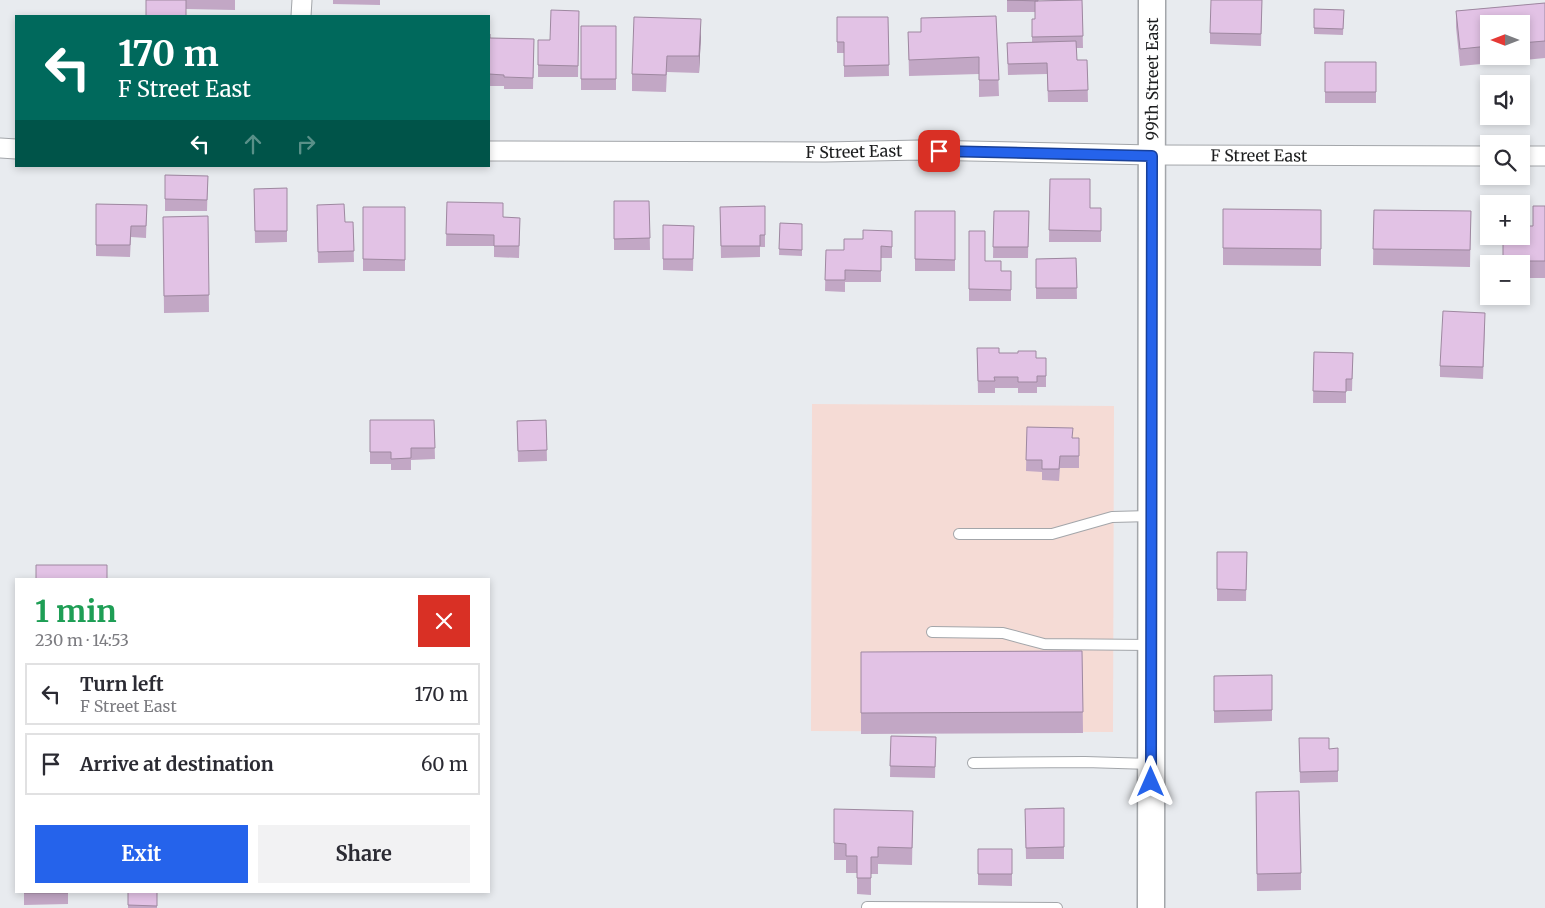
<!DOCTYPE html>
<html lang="en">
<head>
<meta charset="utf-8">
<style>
  :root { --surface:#fff; --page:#f2f2f3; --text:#2b2b33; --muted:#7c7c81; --line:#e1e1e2; --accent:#2563eb }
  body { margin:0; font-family:Merriweather,serif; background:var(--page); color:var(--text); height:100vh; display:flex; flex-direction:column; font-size:19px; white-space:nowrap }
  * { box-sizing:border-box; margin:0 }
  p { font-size:16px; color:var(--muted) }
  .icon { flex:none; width:28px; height:28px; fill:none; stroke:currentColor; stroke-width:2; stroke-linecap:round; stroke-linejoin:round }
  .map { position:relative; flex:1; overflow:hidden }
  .drawer { position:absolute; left:15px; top:578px; width:475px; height:315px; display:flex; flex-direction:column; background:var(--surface); border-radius:0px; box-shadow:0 2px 8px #0003 }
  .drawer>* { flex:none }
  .guide { position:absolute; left:15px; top:15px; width:475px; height:152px; border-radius:0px; box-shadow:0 2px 8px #0003; background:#00695c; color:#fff; overflow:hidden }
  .needle { width:32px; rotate:270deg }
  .fabs { position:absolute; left:1480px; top:15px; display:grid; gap:10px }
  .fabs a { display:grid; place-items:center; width:50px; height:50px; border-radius:0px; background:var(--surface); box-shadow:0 2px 8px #0003; font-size:25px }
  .pin { position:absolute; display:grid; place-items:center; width:42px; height:42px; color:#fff; margin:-21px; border-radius:10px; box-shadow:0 2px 8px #0006 }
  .me { position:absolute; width:55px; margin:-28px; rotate:0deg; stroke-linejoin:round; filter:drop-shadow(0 0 4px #0008) }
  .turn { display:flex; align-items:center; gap:18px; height:105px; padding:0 20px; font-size:22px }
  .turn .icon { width:65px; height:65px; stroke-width:2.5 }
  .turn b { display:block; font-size:35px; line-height:42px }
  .lanes { display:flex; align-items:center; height:48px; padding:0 20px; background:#0003; justify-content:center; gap:25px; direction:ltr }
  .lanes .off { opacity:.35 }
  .round { display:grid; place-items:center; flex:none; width:52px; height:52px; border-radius:0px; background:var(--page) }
  .summary { display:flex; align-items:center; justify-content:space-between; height:85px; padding:0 20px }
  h1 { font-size:30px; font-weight:700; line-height:38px; color:#1e9e55 }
  .button { display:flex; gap:10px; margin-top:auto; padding:10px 20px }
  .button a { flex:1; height:58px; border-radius:0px; background:var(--accent); color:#fff; font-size:20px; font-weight:700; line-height:58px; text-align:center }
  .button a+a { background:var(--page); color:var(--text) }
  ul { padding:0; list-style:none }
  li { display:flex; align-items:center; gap:15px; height:62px; margin:0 10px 8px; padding:0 10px; border:2px solid var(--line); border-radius:0px }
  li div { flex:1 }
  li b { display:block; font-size:19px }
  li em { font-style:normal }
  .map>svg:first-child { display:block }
  .industrial { fill:#f5dbd5 }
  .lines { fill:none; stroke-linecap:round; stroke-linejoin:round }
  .lane-casing { stroke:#a3a6aa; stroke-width:12 }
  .street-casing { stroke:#a3a6aa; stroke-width:21 }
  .secondary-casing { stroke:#a3a6aa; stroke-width:29 }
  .lane { stroke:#fff; stroke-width:10 }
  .street { stroke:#fff; stroke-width:19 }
  .secondary { stroke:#fff; stroke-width:26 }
  .wall { fill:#c2a7c5; fill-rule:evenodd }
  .shaded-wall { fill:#9e88a0 }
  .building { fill:#e2c2e5; stroke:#9e88a0 }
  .route-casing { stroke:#184099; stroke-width:12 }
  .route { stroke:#2563eb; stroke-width:9 }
  .labels { text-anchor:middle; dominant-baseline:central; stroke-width:4; stroke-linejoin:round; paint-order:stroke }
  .street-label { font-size:16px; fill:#1c1d1e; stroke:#f5f9fd }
</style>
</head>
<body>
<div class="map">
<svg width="1545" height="908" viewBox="0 0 1545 908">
  <rect width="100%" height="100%" fill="#e8ebef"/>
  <path class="industrial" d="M812,404L1114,406L1113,732L811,731Z"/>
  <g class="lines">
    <g class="lane-casing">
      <path id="lane" d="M959,534H1052L1112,517L1150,516
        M932,632L1003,633L1044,644L1150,645
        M973,763L1085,762L1151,764
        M867,907L1057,908"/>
    </g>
    <g class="street-casing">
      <g id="street">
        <path d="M301,16L302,0"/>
        <path d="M0,148L16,149"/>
        <path id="s1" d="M489,151L825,152L920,150L1152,155L1489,156"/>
        <path d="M1521,156H1545"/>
      </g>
    </g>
    <g class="secondary-casing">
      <g id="secondary">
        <path id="s2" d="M1151,908L1152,0"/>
      </g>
    </g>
    <use href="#lane" class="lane"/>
    <use href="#street" class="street"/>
    <use href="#secondary" class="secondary"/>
  </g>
  <path class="wall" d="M146,0H235V10L186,9Z
    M333,0H380V5L333,4Z
    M1007,0H1038V1L1082,0L1083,48H1076L1077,60H1087L1088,102H1048L1047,74L1008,75L1007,43L1032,42V19H1035V12H1007Z
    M1262,0L1261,46L1210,44V33Z
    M1545,3V58L1460,66L1456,27V11ZM1489,24H1521V56H1489Z
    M1314,9L1344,10L1343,35L1314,34Z
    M579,11L578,77H538V40H550Z
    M996,16L999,96L979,97V74L909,76L908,32H921V18Z
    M837,17H888L889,76L844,77V53H837Z
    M581,26H616V90H581Z
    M489,34L490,38L534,39L533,89H504V86H489Z
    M701,36L699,73L667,72L666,92L632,91V74Z
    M1325,62H1376V103H1325Z
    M165,175L208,176L207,211H165Z
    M1050,179L1090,208H1101V242H1049Z
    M287,188V242L255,243L254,189Z
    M614,201H649L650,250H614Z
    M447,202L503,217L520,218L519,258L494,257V246H446Z
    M96,204L147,205L146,238L131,237L130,257L96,256Z
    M317,205L345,222H353L354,262L318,263Z
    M765,206V247H760V257L721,258L720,207Z
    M1545,206V278H1521V264H1503V236L1533,226Z
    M363,207H405V271H363Z
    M1223,209L1321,210V266L1223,265Z
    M1374,210L1471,211L1470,267L1373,265Z
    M915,211H955V271H915Z
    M994,211H1029L1028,258H993Z
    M208,216L209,312L164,313L163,217Z
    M780,223L802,224V256L779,255Z
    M663,225L694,226L693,271L663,270Z
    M892,231V258H881V282H845V292L825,291L826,250H844Z
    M969,231L985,261L1001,271H1011V301H969Z
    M1076,258L1077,299H1036V259Z
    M1485,324L1483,379L1440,377V366Z
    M977,348L999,353L1036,358H1046V387H1037V393H1018V388H995V393H978Z
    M1314,352L1353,353L1352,391H1346V403H1313Z
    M370,420H434L435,459L411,460V470H391V464H370Z
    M546,420L547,461L518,462L517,421Z
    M1027,427L1073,438H1079V468H1060L1059,481L1042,480V472L1026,471Z
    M1217,552H1247L1246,601H1217Z
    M1082,651L1083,733L861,734V652Z
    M1272,675V721L1214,723V676Z
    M891,736L936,737L935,778L890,777Z
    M1299,738L1338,771V782L1300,783Z
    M1256,792L1301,873V890L1257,891Z
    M1064,808V859H1026L1025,809Z
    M913,811L912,865L878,864V874H871V895L857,894V873H846V860H834V843Z
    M978,849H1012V886L978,885Z
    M24,891H68V904L24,905Z
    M128,891H157V908H128Z
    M224,891H261V892Z"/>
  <path class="shaded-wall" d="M701,19V36L699,73V56Z"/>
  <path class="building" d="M146,0H186V16H146Z
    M1007,0H1038V1Z
    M1082,0L1083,36L1032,37V19H1035V1Z
    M1211,0H1262L1261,34L1210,33Z
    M1545,3V41L1521,43V24H1489V46L1460,49L1456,11Z
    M1314,9L1344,10L1343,29L1314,28Z
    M551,10L579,11L578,66L538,65V40H550Z
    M996,16L999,80H979V57L909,60L908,32H921V18Z
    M634,17L701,19L699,56H667L666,75L632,74Z
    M837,17H888L889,65L844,66V42H837Z
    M581,26H616V79H581Z
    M489,34H490V38L534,39L533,78L504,77V75L489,74Z
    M1076,41L1077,60H1087L1088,90L1048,91L1047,63L1008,64L1007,43Z
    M1325,62H1376V92H1325Z
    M165,175L208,176L207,200L165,199Z
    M1050,179H1090V208H1101V231L1049,230Z
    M287,188V231H255L254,189Z
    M614,201H649L650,238L614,239Z
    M447,202L503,203V217L520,218L519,246H494V235L446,234Z
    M96,204L147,205L146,226H131L130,245H96Z
    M344,204L345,222H353L354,251L318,252L317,205Z
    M765,206V235H760V246H721L720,207Z
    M1533,206H1545V261H1503V236H1521V226H1533Z
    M363,207H405V260L363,259Z
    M1223,209L1321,210V249L1223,248Z
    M1374,210L1471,211L1470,250L1373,249Z
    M915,211H955V260L915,259Z
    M994,211H1029L1028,247H993Z
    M208,216L209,295L164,296L163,217Z
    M780,223L802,224V250L779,249Z
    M663,225L694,226L693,259H663Z
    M863,230L892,231V247L881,246V271L845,270V280H825L826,250H844V239H863Z
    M969,231H985V261H1001V271H1011V290L969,289Z
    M1076,258L1077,288H1036V259Z
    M1443,311L1485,313L1483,367L1440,366Z
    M977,348H999V353H1018V351H1036V358H1046V376H1037V382H1018V377H994L995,381H978Z
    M1314,352L1353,353L1352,379H1346V392L1313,391Z
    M370,420H434L435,448H411V458L391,459V452H370Z
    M546,420L547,450L518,451L517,421Z
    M1027,427L1073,428L1072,438H1079V456H1060L1059,469H1042V460H1026Z
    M1217,552H1247L1246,590L1217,589Z
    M36,565H107V579H36Z
    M1082,651L1083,712L861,713V652Z
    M1272,675V710L1214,711V676Z
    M891,736L936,737L935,767L890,766Z
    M1299,738H1329V749L1338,748V771L1300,772Z
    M1299,791L1301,873L1257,874L1256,792Z
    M1064,808V847L1026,848L1025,809Z
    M834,809L913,811L912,848L878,847V857H871V878H857V856H846V844L834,843Z
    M978,849H1012V874H978Z
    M24,891H68V893H24Z
    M128,891H157V906L128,905Z"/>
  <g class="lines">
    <g class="route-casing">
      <path id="route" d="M939,151L1152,156L1151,782"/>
    </g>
    <use href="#route" class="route"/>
  </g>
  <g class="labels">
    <g class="street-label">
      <text stroke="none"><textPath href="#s2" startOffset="829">99th Street East</textPath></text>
      <text stroke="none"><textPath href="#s1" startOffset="365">F Street East</textPath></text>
      <text stroke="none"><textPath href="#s1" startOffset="770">F Street East</textPath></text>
    </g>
  </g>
</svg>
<div class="fabs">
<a><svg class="needle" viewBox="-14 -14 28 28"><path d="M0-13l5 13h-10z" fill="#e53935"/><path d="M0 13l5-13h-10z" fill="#7c7c81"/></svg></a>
<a><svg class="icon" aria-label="sound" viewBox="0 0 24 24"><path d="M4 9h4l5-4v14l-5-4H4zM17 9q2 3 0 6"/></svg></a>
<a><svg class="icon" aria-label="search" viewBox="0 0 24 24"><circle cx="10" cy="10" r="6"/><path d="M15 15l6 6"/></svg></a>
<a>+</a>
<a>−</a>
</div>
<div class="pin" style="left:939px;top:151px;background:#d93025"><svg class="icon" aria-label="arrive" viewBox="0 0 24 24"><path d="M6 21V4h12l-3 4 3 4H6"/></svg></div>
<svg class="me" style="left:1151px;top:782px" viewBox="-20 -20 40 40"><path d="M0-17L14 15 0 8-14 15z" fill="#2563eb" stroke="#fff" stroke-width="4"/></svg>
<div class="guide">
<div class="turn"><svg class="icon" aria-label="left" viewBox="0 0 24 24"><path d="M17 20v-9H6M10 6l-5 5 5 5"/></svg><div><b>170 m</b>F Street East</div></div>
<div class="lanes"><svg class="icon" aria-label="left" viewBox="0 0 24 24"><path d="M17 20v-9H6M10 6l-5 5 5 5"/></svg><svg class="icon off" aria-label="ahead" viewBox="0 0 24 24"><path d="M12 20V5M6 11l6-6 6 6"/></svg><svg class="icon off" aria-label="right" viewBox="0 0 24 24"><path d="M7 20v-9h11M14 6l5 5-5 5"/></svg></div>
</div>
<section class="drawer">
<div class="summary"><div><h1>1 min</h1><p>230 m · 14:53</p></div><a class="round" style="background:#d93025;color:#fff"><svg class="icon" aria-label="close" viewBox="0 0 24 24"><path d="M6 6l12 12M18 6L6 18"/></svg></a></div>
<ul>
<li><svg class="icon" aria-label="left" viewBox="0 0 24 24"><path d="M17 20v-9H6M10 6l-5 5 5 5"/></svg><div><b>Turn left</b><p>F Street East</p></div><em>170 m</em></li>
<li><svg class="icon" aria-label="arrive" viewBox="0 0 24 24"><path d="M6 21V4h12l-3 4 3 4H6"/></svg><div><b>Arrive at destination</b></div><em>60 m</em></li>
</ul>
<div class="button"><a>Exit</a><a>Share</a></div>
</section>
</div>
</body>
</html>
